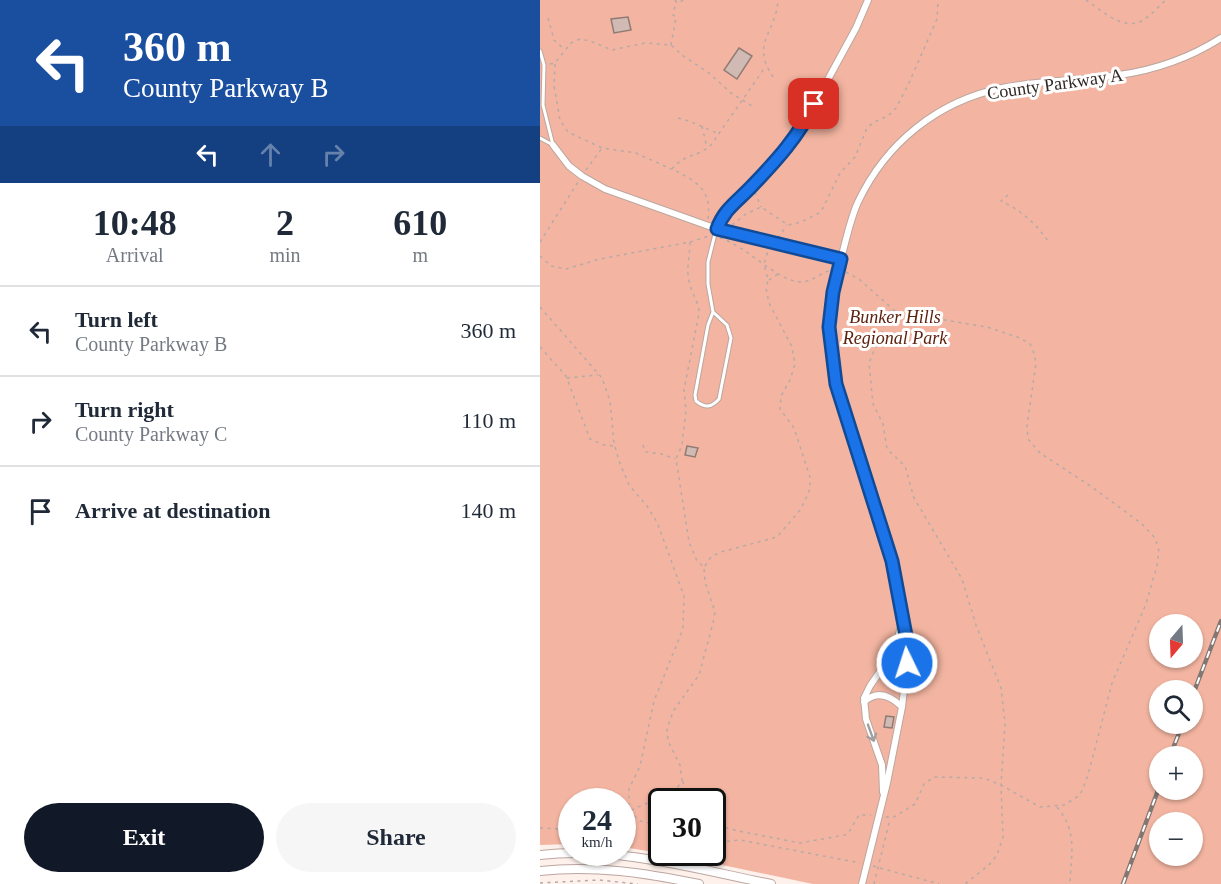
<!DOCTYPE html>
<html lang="en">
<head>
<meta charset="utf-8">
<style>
  :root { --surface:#fff; --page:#f6f6f7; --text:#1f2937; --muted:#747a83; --line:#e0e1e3; --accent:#111827 }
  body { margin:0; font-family:Georgia,serif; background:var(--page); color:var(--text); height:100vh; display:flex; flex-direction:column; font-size:22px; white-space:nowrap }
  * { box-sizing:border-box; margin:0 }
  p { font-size:20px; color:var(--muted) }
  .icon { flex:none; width:33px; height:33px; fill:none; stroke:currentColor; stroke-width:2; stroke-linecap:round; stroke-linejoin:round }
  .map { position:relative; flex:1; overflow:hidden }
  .sheet { display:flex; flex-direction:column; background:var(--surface); width:540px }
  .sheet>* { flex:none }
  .top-card { background:#1a4fa0; color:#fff; overflow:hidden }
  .needle { width:39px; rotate:199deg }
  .buttons { position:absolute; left:609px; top:614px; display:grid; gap:12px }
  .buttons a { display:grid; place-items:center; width:54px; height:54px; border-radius:50%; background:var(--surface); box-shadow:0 2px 4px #0004; font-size:30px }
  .speed { position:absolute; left:18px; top:788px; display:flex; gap:12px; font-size:30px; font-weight:700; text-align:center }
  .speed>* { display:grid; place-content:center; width:78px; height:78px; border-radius:50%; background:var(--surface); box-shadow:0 2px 4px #0004; line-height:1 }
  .speed small { font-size:15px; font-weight:400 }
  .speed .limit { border:3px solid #111; border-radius:9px; background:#fff; color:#111 }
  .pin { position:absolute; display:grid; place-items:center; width:51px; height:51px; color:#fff; margin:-26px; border-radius:12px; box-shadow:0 3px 9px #0006 }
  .me { position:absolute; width:66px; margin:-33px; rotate:356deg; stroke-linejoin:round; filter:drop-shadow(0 0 4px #0008) }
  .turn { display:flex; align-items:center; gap:21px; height:126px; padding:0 24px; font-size:27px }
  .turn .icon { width:78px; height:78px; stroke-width:2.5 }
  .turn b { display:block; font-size:42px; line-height:51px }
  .lanes { display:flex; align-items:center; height:57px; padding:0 24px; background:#0003; justify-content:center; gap:30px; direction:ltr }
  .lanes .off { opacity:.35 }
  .eta { display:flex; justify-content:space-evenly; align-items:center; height:102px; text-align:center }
  .eta b { font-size:36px; font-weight:700; line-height:42px }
  .button { display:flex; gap:12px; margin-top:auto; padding:12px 24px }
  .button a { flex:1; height:69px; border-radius:36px; background:var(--accent); color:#fff; font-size:24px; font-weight:700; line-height:69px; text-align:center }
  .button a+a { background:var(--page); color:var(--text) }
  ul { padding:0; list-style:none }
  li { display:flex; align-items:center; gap:18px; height:90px; padding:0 24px; border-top:2px solid var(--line) }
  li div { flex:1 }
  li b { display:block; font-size:22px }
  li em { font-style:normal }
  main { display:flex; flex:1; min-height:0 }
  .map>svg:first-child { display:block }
  .green { fill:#f3b5a1; fill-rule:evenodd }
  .building { fill:#d1bab3; stroke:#907b74; stroke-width:1.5 }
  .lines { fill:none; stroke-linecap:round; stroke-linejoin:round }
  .service-casing { stroke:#bca69f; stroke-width:5 }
  .minor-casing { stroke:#bca69f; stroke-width:8 }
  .secondary-casing { stroke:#bca69f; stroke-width:10 }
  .path { stroke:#b6aaa6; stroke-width:1.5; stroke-dasharray:3 4.5; stroke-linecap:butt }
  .service { stroke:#fff; stroke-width:3 }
  .minor { stroke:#fff; stroke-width:6 }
  .secondary { stroke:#fff; stroke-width:8 }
  .rail-casing { stroke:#817773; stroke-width:4.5 }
  .rail { stroke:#fff; stroke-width:2; stroke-dasharray:7; stroke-linecap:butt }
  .oneway { stroke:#a29e9d }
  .route-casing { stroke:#114b97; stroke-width:15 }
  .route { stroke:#1a73e8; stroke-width:10 }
  .labels { text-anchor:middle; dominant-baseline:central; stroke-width:6; stroke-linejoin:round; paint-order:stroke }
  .street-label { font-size:18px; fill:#302825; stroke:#fff }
  .park-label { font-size:18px; font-style:italic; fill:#5e230f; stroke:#fff }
</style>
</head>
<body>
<main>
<section class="sheet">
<div class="top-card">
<div class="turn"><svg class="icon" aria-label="left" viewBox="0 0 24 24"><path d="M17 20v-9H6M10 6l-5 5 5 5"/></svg><div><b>360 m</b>County Parkway B</div></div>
<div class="lanes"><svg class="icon" aria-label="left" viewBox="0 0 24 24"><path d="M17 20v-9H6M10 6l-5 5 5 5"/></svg><svg class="icon off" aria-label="ahead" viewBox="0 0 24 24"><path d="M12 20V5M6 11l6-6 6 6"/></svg><svg class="icon off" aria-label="right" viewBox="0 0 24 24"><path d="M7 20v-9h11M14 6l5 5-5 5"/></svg></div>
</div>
<div class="eta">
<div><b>10:48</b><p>Arrival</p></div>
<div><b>2</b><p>min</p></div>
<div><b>610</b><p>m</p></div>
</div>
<ul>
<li><svg class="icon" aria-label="left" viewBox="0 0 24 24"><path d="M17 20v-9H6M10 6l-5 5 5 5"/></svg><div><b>Turn left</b><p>County Parkway B</p></div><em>360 m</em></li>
<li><svg class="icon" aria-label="right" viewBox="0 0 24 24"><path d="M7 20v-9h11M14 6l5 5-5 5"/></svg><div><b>Turn right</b><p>County Parkway C</p></div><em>110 m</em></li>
<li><svg class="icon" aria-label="arrive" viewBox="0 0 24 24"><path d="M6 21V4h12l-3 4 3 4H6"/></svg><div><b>Arrive at destination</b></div><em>140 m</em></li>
</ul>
<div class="button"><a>Exit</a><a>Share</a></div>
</section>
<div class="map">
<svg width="681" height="884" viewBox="0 0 681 884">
  <rect width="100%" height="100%" fill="#fef0eb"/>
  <path class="green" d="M0,0H681V884H273L144,857L83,847L82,801H32L31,844L0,845ZM620,624H652V657H620ZM620,690H652V723H620ZM620,756H652V789H620ZM122,801H172V852H122ZM620,822H652V855H620Z"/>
  <path class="building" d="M88,17L91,30L74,33L71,19Z
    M199,48L212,56L197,79L184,70Z
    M147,446L158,448L155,457L145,455Z
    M346,716L354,717L352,728L344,727Z"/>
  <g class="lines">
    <g class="service-casing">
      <path id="service" d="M0,51L4,65L3,105L13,145
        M0,138L13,145
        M173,312L187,325L191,338L179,399C171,408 165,408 156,401L155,395L168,325L173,312L168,284V262L176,230"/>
    </g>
    <g class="minor-casing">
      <path id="minor" d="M13,145L29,166L42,176L65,189L177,229L301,259
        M177,229L183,213L234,163L267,118L316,28L328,0
        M324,702C337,690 350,695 362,707
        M343,792L342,765L326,719L324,698L330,686L354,651L361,627
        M322,884L347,783L362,707L367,663V641L352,561L296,384C293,365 288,345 289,326C290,303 296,281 301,259C306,240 310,220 318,202C346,143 398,101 462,88C501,80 541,81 579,75C615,70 651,57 681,38"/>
    </g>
    <g class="secondary-casing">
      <path id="secondary" d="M0,855C78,846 156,869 231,884
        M0,871C54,865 106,873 159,884"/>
    </g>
    <path class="path" d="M135,0L137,3L144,0
      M546,0C563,11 584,33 605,19C613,13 619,6 626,0
      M8,18L14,40L24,49
      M131,45L136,17L133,15L136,1
      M10,64L15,63L31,43L40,39L50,41L72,50L105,43L131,45L142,55L169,73L191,93L212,106
      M15,64L14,86L20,120L28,132L62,148L96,153L131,169
      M233,77C210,42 236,34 238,0
      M138,118L149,121L179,134
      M162,126L167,148
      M46,170L62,148
      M215,192L221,207
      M468,195L461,201C481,210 496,224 508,241
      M168,219C172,189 156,181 132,169C145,153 157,158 171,145L226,66
      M192,225L206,214L221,207L248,225L261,222L281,212L300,173L315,157L327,128L334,122L348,116L356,108L368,85L397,19L398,0
      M180,238C204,244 239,283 262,282C273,281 282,272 292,270
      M238,238L247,225
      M0,242L38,182
      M150,242L169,236
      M0,256L11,266L26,269L60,259L150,242C150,255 146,268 149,281C151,293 159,302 159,313L144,390L146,410L142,445L136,459L149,542L157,561L164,567L165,582L175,612L173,623L159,675L134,710L127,728L128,741L140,765L142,781L135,791L82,814
      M306,272L320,280L356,312L447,327L480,338L490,344L493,350L496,363L487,426L488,439L500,453L552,487L602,524L615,538L619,551L617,566L606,604L572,683L548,775L542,791L537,797L524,805L500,807L461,785L444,778L394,777L384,784L375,804L354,817H345
      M229,280L238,274
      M0,307L62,378L70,401L74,443L79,461L89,485L107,506L117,522L144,596L143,629L114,701L100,766L89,789V811L100,821L122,826
      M351,310L329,363L333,404L343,424L347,449L365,466L374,498L422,579L436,625L461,688L465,723L461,785L463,837L457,855L449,865L425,884
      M0,347L26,376L50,439L64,445L74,446
      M27,378L58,375
      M103,445L105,452L122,454L135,459
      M165,566L171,557L181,552L237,537L261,509L270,489V477L254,428L240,409L241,396L250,380L255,364L252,347L229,303L226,288L228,280L224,264L229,248
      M143,781L145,801
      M132,794L143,800
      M517,807C538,832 531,854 530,884
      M172,821L187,828L203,832L260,843L305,835L309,832L319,815H331
      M0,828L20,829L32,827
      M172,843L200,840L320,863
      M333,866L399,884
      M0,883L59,880L98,884
      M334,884L350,819"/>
    <use href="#service" class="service"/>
    <use href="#minor" class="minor"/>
    <use href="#secondary" class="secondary"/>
    <g class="rail-casing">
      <path id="rail" d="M652,697L681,621
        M630,756L643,723
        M583,884L620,785"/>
    </g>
    <use href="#rail" class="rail"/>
  </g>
  <defs><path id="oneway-shaft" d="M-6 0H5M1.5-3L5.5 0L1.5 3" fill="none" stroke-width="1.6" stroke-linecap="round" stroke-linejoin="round" transform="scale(1.5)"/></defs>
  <use class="oneway" href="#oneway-shaft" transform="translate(331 733) rotate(70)"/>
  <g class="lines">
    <g class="route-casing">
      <path id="route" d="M274,104C259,136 236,161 212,186C198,201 184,209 177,229L301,259L293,292L289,327L296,384L352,561L367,641V663"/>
    </g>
    <use href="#route" class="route"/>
  </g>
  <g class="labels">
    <g class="street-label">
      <text transform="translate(515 84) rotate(-8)">County Parkway A</text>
    </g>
    <g class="park-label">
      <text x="355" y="317">Bunker Hills<tspan x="355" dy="21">Regional Park</tspan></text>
    </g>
  </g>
</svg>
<div class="buttons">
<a><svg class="needle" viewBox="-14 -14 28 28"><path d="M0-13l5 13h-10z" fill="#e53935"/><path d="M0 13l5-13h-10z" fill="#747a83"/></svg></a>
<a><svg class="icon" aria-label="search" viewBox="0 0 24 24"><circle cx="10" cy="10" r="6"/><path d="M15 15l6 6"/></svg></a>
<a>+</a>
<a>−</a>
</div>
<div class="speed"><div>24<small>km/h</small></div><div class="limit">30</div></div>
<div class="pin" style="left:274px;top:104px;background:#d93025"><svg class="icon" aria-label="arrive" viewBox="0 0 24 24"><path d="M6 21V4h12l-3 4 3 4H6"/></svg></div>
<svg class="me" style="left:367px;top:663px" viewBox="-20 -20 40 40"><circle r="17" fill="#1a73e8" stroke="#fff" stroke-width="3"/><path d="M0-11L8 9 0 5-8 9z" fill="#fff"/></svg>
</div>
</main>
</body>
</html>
